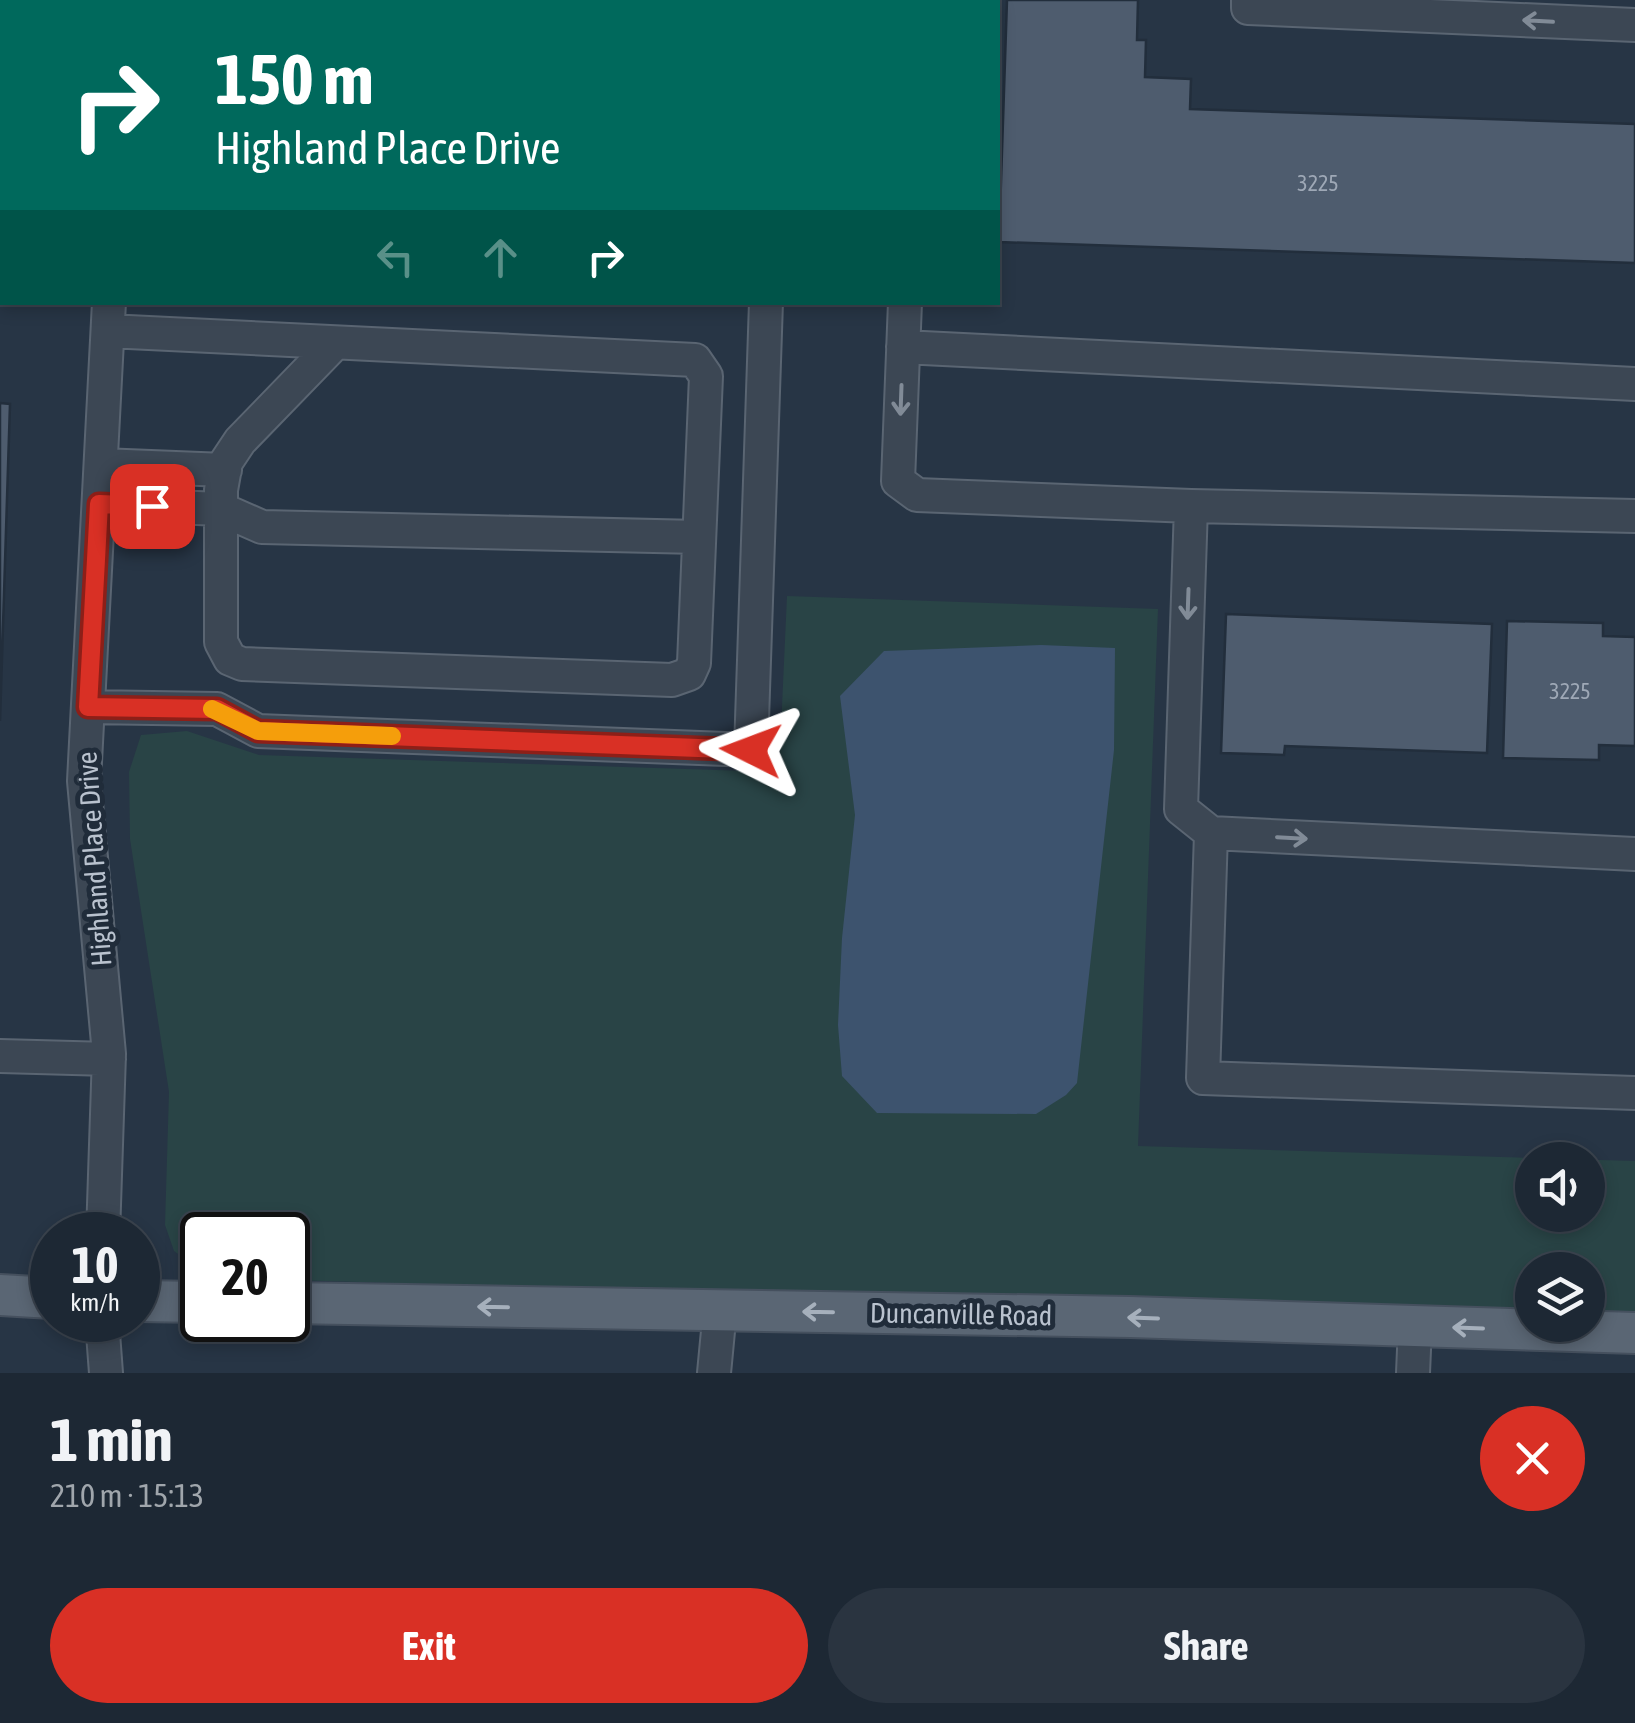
<!DOCTYPE html>
<html lang="en">
<head>
<meta charset="utf-8">
<style>
  :root { --surface:#1d2834; --page:#2a3440; --text:#f1f3f6; --muted:#a0a6ac; --line:#3b444f; --accent:#d93025 }
  body { margin:0; font-family:"Asap Condensed",sans-serif; background:var(--page); color:var(--text); height:100vh; display:flex; flex-direction:column; font-size:38px; white-space:nowrap }
  * { box-sizing:border-box; margin:0 }
  p { font-size:32px; color:var(--muted) }
  .icon { flex:none; width:55px; height:55px; fill:none; stroke:currentColor; stroke-width:2; stroke-linecap:round; stroke-linejoin:round }
  .map { position:relative; height:1373px; overflow:hidden }
  .panel { display:flex; flex-direction:column; background:var(--surface); flex:1 }
  .panel>* { flex:none }
  .hud { position:absolute; left:0px; top:0px; width:1000px; height:305px; box-shadow:0 5px 15px #0003,0 0 0 2px var(--line); background:#00695c; color:#fff; overflow:hidden }
  .controls { position:absolute; left:1515px; top:1142px; display:grid; gap:20px }
  .controls a { display:grid; place-items:center; width:90px; height:90px; border-radius:50%; background:var(--surface); box-shadow:0 5px 15px #0003,0 0 0 2px var(--line); font-size:50px }
  .speed { position:absolute; left:30px; top:1212px; display:flex; gap:20px; font-size:50px; font-weight:700; text-align:center }
  .speed>* { display:grid; place-content:center; width:130px; height:130px; border-radius:50%; background:var(--surface); box-shadow:0 5px 15px #0003,0 0 0 2px var(--line); line-height:1 }
  .speed small { font-size:25px; font-weight:400 }
  .speed .limit { border:5px solid #111; border-radius:15px; background:#fff; color:#111 }
  .pin { position:absolute; display:grid; place-items:center; width:85px; height:85px; color:#fff; margin:-42px; border-radius:20px; box-shadow:0 5px 15px #0006 }
  .me { position:absolute; width:110px; margin:-55px; rotate:273deg; stroke-linejoin:round; filter:drop-shadow(0 0 8px #0008) }
  .turn { display:flex; align-items:center; gap:35px; height:210px; padding:0 50px; font-size:45px }
  .turn .icon { width:130px; height:130px; stroke-width:2.5 }
  .turn b { display:block; font-size:70px; line-height:85px }
  .lanes { display:flex; align-items:center; height:95px; padding:0 50px; background:#0003; justify-content:center; gap:50px; direction:ltr }
  .lanes .off { opacity:.35 }
  .round { display:grid; place-items:center; flex:none; width:105px; height:105px; border-radius:52px; background:var(--page) }
  .head { display:flex; align-items:center; justify-content:space-between; height:170px; padding:0 50px }
  h1 { font-size:60px; font-weight:700; line-height:75px }
  .primary-button { display:flex; gap:20px; margin-top:auto; padding:20px 50px }
  .primary-button a { flex:1; height:115px; border-radius:60px; background:var(--accent); color:#fff; font-size:40px; font-weight:700; line-height:115px; text-align:center }
  .primary-button a+a { background:var(--page); color:var(--text) }
  .map>svg:first-child { display:block }
  .green { fill:#294446; fill-rule:evenodd }
  .water { fill:#3d536e }
  .building { fill:#4e5c6e; stroke:#222e3c; stroke-width:2.5 }
  .lines { fill:none; stroke-linecap:round; stroke-linejoin:round }
  .minor-casing { stroke:#5a6572; stroke-width:36 }
  .major-casing { stroke:#45505e; stroke-width:44 }
  .minor { stroke:#3c4754; stroke-width:32 }
  .major { stroke:#5a6674; stroke-width:40 }
  .oneway { stroke:#818b97 }
  .oneway2 { stroke:#a6b0bc }
  .route-casing { stroke:#8d1f18; stroke-width:25 }
  .route { stroke:#d93025; stroke-width:18 }
  .slow { stroke:#f59e0b; stroke-width:18 }
  .labels { text-anchor:middle; dominant-baseline:central; stroke-width:10; stroke-linejoin:round; paint-order:stroke }
  .number-label { font-size:22px; fill:#9ea8b6 }
  .street-label { font-size:28px; fill:#b9c2ce; stroke:#202c3a }
</style>
</head>
<body>
<div class="map">
<svg width="1635" height="1373" viewBox="0 0 1635 1373">
  <rect width="100%" height="100%" fill="#273545"/>
  <path class="green" d="M787,596L1158,609L1138,1146L1635,1161V1318L1588,1317V1270H1532V1315L288,1280V1235H202V1271L174,1251L165,1225L169,1092L130,839L129,772L141,735L187,731L259,755L779,772ZM1532,1160H1588V1215H1532Z"/>
  <path class="water" d="M1041,645L1115,648L1114,750L1077,1083L1066,1095L1036,1114L877,1113L842,1076L838,1025L842,938L855,815L840,696L884,651Z"/>
  <path class="building" d="M204,0H645L204,2Z
    M1007,0H1138L1137,40H1146L1145,77L1191,79L1190,109L1635,124V263L999,242Z
    M0,403L10,404L0,721Z
    M1226,614L1492,624L1487,753L1285,746L1284,755L1221,753Z
    M1507,621L1603,623V636L1635,637V746L1599,745V760L1503,758Z"/>
  <g class="lines">
    <g class="minor-casing">
      <path id="minor" d="M1248,0V8L1635,25
        M26,2V0
        M126,2V0
        M777,2V0
        M917,2V0
        M0,49H2
        M0,162H2
        M0,282H2
        M905,302L898,481L917,495L1191,506L1635,516
        M108,331L695,360L706,376L694,663L689,674L672,680L242,664L230,659L221,642V490L226,462L240,441L335,343
        M903,347L1635,384
        M101,465L225,470
        M99,504L221,509L262,527L699,537
        M1191,506L1181,809L1211,833L1635,854
        M88,707L217,709L258,731L751,750L766,302
        M1211,833L1203,1078L1635,1093
        M0,1056L109,1059
        M103,1235L109,1054L84,781L109,302
        M102,1320L106,1373
        M714,1373L720,1310
        M1413,1373L1415,1326"/>
    </g>
    <g class="major-casing">
      <path id="major" d="M0,1295L52,1298
        M138,1301L202,1302
        M288,1303L1130,1317L1635,1333"/>
    </g>
    <use href="#minor" class="minor"/>
    <use href="#major" class="major"/>
  </g>
  <defs><path id="oneway-shaft" d="M-6 0H5M1.5-3L5.5 0L1.5 3" fill="none" stroke-width="1.6" stroke-linecap="round" stroke-linejoin="round" transform="scale(2.5)"/></defs>
  <g class="oneway">
    <use href="#oneway-shaft" transform="translate(1538 21) rotate(-177)"/>
    <use href="#oneway-shaft" transform="translate(901 400) rotate(92)"/>
    <use href="#oneway-shaft" transform="translate(1188 604) rotate(92)"/>
    <use href="#oneway-shaft" transform="translate(1292 838) rotate(3)"/>
  </g>
  <g class="oneway2">
    <use href="#oneway-shaft" transform="translate(493 1307) rotate(-179)"/>
    <use href="#oneway-shaft" transform="translate(818 1312) rotate(-179)"/>
    <use href="#oneway-shaft" transform="translate(1143 1318) rotate(-178)"/>
    <use href="#oneway-shaft" transform="translate(1468 1328) rotate(-178)"/>
  </g>
  <g class="lines">
    <g class="route-casing">
      <path id="route" d="M152,506L99,504L88,707L217,709L258,731L751,750"/>
    </g>
    <use href="#route" class="route"/>
    <path class="slow" d="M212,709L258,731L392,736"/>
  </g>
  <g class="labels">
    <g class="number-label">
      <text x="1318" y="183">3225</text>
      <text x="1570" y="691">3225</text>
    </g>
    <g class="street-label">
      <text transform="translate(94 859) rotate(-94)">Highland Place Drive</text>
      <text transform="translate(961 1314) rotate(1)">Duncanville Road</text>
    </g>
  </g>
</svg>
<div class="controls">
<a><svg class="icon" aria-label="sound" viewBox="0 0 24 24"><path d="M4 9h4l5-4v14l-5-4H4zM17 9q2 3 0 6"/></svg></a>
<a><svg class="icon" aria-label="layers" viewBox="0 0 24 24"><path d="M12 4l9 5-9 5-9-5zM3 14l9 5 9-5"/></svg></a>
</div>
<div class="speed"><div>10<small>km/h</small></div><div class="limit">20</div></div>
<div class="pin" style="left:152px;top:506px;background:#d93025"><svg class="icon" aria-label="arrive" viewBox="0 0 24 24"><path d="M6 21V4h12l-3 4 3 4H6"/></svg></div>
<svg class="me" style="left:751px;top:750px" viewBox="-20 -20 40 40"><path d="M0-17L14 15 0 8-14 15z" fill="#d93025" stroke="#fff" stroke-width="4"/></svg>
<div class="hud">
<div class="turn"><svg class="icon" aria-label="right" viewBox="0 0 24 24"><path d="M7 20v-9h11M14 6l5 5-5 5"/></svg><div><b>150 m</b>Highland Place Drive</div></div>
<div class="lanes"><svg class="icon off" aria-label="left" viewBox="0 0 24 24"><path d="M17 20v-9H6M10 6l-5 5 5 5"/></svg><svg class="icon off" aria-label="ahead" viewBox="0 0 24 24"><path d="M12 20V5M6 11l6-6 6 6"/></svg><svg class="icon" aria-label="right" viewBox="0 0 24 24"><path d="M7 20v-9h11M14 6l5 5-5 5"/></svg></div>
</div>
</div>
<section class="panel">
<div class="head"><div><h1>1 min</h1><p>210 m · 15:13</p></div><a class="round" style="background:#d93025;color:#fff"><svg class="icon" aria-label="close" viewBox="0 0 24 24"><path d="M6 6l12 12M18 6L6 18"/></svg></a></div>
<div class="primary-button"><a>Exit</a><a>Share</a></div>
</section>
</body>
</html>
